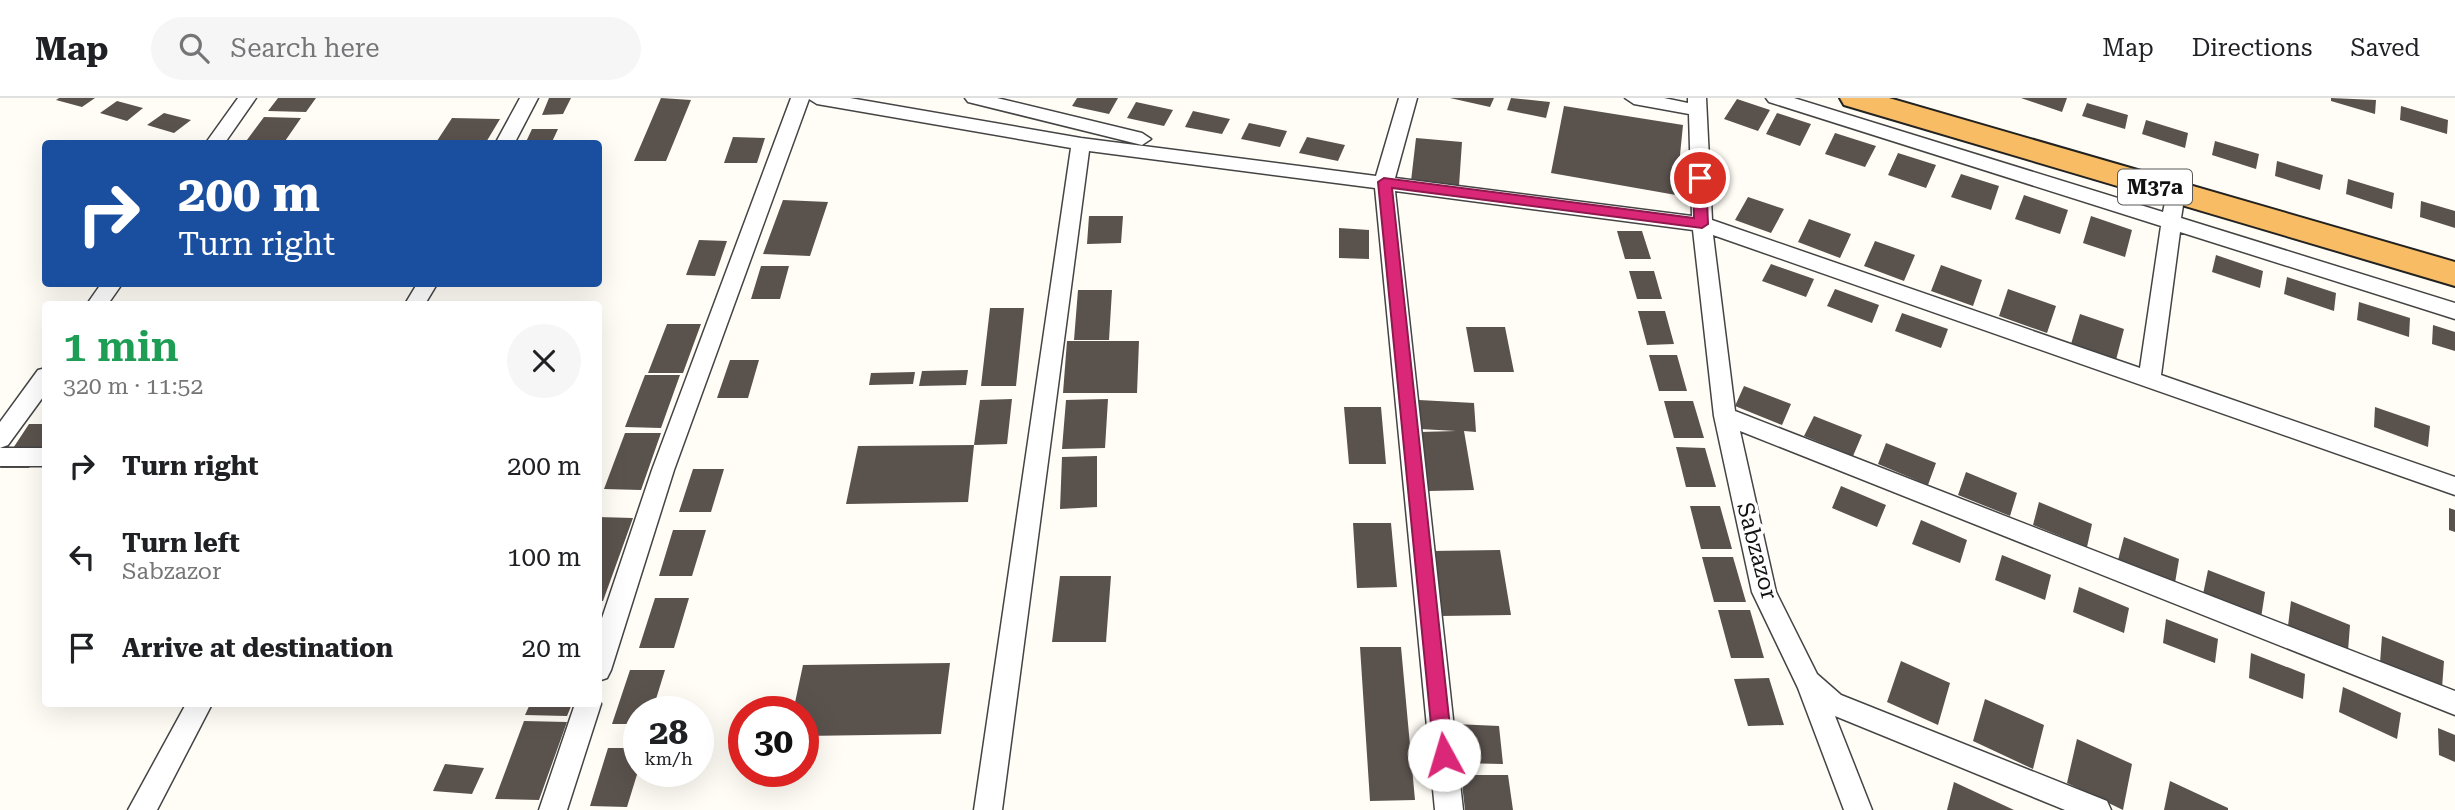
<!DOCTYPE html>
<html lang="en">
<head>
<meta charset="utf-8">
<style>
  :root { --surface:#fff; --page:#f6f6f6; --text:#202124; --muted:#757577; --line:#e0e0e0 }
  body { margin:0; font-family:"Roboto Serif",serif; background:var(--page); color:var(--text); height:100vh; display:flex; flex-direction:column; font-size:26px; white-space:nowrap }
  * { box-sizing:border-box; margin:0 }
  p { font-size:23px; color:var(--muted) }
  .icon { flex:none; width:38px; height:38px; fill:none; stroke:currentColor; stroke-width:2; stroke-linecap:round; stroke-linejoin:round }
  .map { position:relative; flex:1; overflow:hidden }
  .sheet { position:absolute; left:42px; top:203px; width:560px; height:406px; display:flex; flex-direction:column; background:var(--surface); border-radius:7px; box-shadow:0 7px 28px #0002 }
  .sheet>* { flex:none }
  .hud { position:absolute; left:42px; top:42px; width:560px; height:147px; border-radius:7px; box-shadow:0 7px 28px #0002; background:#1a4fa0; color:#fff; overflow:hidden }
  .speed { position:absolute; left:623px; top:598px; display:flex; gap:14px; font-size:35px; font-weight:700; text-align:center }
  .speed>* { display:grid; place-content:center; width:91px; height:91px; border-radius:50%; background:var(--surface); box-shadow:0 7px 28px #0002; line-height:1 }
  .speed small { font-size:18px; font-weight:400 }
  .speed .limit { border:10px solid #d22; background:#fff; color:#111 }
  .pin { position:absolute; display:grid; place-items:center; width:60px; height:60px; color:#fff; margin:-30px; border:4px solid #fff; border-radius:50%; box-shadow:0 2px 7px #0007 }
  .me { position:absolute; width:77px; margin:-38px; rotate:354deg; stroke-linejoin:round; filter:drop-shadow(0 0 5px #0008) }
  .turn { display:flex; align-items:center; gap:24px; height:147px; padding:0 21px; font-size:32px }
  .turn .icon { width:91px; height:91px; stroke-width:2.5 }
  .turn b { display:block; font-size:49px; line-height:60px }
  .round { display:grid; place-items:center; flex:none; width:74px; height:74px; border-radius:37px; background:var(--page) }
  .overview { display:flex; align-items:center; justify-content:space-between; height:119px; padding:0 21px }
  h1 { font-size:42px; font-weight:600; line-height:52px; color:#1e9e55 }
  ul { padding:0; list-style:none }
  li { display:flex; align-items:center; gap:21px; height:91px; padding:0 21px }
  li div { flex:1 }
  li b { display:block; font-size:26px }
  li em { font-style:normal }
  header { display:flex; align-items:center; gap:42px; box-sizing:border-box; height:98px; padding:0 35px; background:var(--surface); border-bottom:2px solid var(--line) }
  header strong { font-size:33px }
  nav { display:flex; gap:38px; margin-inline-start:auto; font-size:24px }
  .search { width:490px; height:63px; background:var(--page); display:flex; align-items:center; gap:18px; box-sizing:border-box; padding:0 24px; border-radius:38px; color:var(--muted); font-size:26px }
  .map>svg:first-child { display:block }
  .building { fill:#5a524d }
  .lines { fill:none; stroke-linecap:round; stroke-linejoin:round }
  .minor-casing { stroke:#444; stroke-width:3 }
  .trunk-casing { stroke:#222; stroke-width:4 }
  .minor { fill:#fff; fill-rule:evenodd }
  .trunk { fill:#f7bc64; fill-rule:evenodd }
  .route { fill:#db2777; stroke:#8e194d; stroke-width:2 }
  .labels { text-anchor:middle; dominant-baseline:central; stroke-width:7; stroke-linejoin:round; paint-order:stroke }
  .shield { fill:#fff; stroke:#585858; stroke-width:2 }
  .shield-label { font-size:21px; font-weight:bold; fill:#111 }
  .street-label { font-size:23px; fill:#111; stroke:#fff }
</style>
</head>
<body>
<header>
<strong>Map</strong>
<div class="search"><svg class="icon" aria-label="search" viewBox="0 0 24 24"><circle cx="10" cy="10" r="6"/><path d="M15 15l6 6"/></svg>Search here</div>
<nav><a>Map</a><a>Directions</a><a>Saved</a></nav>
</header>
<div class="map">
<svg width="2455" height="712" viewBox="0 0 2455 712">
  <rect width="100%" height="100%" fill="#fffdf5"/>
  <path class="building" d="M59,0H95L82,9L56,2Z
    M278,0H316L306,14L268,13Z
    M549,0H571L563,16L542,17Z
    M661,0L691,2L666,63H634Z
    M1077,0H1118L1109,16L1072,8Z
    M1450,0H1494L1490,9Z
    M1511,0L1550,4L1546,20L1507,12Z
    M2021,0H2067L2062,14Z
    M2331,0L2376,2L2375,16L2331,3Z
    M1737,1L1770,12L1758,33L1724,21Z
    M117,3L143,10L127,23L100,15Z
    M1136,4L1173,12L1164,28L1127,20Z
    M2087,5L2128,17L2125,31L2082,18Z
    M1564,8L1683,27L1676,97L1551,75Z
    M2401,8L2448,22L2447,36L2400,22Z
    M1193,13L1230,21L1222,36L1185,29Z
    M164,15L191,22L174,35L147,27Z
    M1777,15L1811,26L1800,48L1766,36Z
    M264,19L301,20L283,46H244Z
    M452,20L500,21L485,46H435Z
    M2146,22L2188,35L2185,50L2142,36Z
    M1249,25L1287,33L1280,49L1241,41Z
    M532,31H558L551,46H525Z
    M1835,35L1876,48L1865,69L1825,56Z
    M733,39L765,40L757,65H724Z
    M1307,39L1345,47L1338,63L1299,55Z
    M1416,40L1462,44L1459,88L1411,83Z
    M2215,43L2259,56L2256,71L2212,57Z
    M1898,55L1936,67L1926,90L1888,77Z
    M2277,63L2323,77L2320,92L2275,78Z
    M1961,76L1999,88L1991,112L1951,99Z
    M2348,81L2394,95L2392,111L2346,96Z
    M2024,97L2068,112L2060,136L2015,121Z
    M1748,99L1784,111L1771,135L1735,122Z
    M783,102L828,104L810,158L763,156Z
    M2421,103L2455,113V130L2420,119Z
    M1089,118H1123L1121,145L1087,146Z
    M2091,118L2132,132L2125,159L2083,145Z
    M1809,121L1851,136L1840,160L1798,144Z
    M1339,130L1369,132V161L1339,160Z
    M1617,133H1642L1651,161H1625Z
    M699,142L727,143L715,178L686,177Z
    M1875,143L1915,157L1904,183L1864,168Z
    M2216,157L2263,173L2260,190L2212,174Z
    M1771,166L1814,181L1806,199L1762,183Z
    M1941,167L1982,182L1973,208L1931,193Z
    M761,168H789L780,201H751Z
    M1629,173H1654L1662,201H1637Z
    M2287,179L2336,195L2334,213L2284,196Z
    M1835,191L1879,207L1872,225L1827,208Z
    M2008,191L2056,208L2047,235L1999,218Z
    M1078,192H1112L1109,242H1074Z
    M2359,204L2410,220L2409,239L2357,222Z
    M990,210H1024L1016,288H981Z
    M1638,213H1665L1674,246L1647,247Z
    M1902,215L1948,231L1941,250L1895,233Z
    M2080,216L2124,231L2116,262L2071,246Z
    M667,226H701L683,275H648Z
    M2433,227L2455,234V253L2432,246Z
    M1466,229H1505L1514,274H1474Z
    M1067,243H1139L1137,295H1063Z
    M1649,257H1677L1687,293H1659Z
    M730,262H759L748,300H717Z
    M968,272L966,287L919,288L922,273Z
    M915,274L913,286L869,287L871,275Z
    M645,277H680L661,330L625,329Z
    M1744,288L1791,306L1782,327L1735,308Z
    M1012,301L1007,346L974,347L980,302Z
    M1108,301L1105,350L1062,351L1066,302Z
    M1419,302L1474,305L1476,334L1464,333L1474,392L1428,393L1420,334L1456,333L1420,331Z
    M1664,303H1693L1704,340H1674Z
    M1344,309H1381L1386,366H1349Z
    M2375,309L2430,328L2428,349L2374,329Z
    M1814,318L1862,337L1853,358L1804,338Z
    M29,326H46V347L29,370H0Z
    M625,335H661L641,392L604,391Z
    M1886,345L1936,365L1928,387L1878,366Z
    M974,347L968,404L846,406L858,348Z
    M1676,349L1705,350L1716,389H1686Z
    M1097,358V409L1060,411L1062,359Z
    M693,371H724L711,414H679Z
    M1966,374L2017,395L2010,418L1958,397Z
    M1841,388L1886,407L1877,429L1832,410Z
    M2039,404L2092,426L2087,449L2033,427Z
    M1690,408H1720L1732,451H1701Z
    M2449,410L2455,412V434L2449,432Z
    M598,419L633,420L603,503H598Z
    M1921,422L1967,442L1960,465L1912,446Z
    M1353,425H1391L1397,489L1357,490Z
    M673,432H706L692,478H659Z
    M2124,439L2179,461L2175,485L2118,462Z
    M1500,452L1511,517L1440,518L1431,453Z
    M2002,457L2051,477L2045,502L1995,482Z
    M1702,459H1733L1746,504H1714Z
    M2208,472L2265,494L2261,520L2203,496Z
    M1060,478H1111L1106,544H1052Z
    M2079,489L2129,510L2124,535L2073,514Z
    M655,500H689L674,550H639Z
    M2291,503L2350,527L2348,553L2288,528Z
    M1718,512H1750L1764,560H1731Z
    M2166,521L2218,541L2215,565L2163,545Z
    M2382,538L2444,563L2442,590L2380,565Z
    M1360,549H1401L1415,702L1370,703Z
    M2251,555L2305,576L2303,601L2249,580Z
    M1901,563L1950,585L1938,627L1887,604Z
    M950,565L941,636L803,638V614H793L803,567Z
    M630,572H665L652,614H639V626H612Z
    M1769,580L1784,627L1748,628L1734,581Z
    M2343,589L2401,615L2397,641L2339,614Z
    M1985,601L2044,627L2033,671L1973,643Z
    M530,606H572L567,618L525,617Z
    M524,623L567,624L539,702L495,701Z
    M1455,626L1499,628L1503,666L1457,665Z
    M2438,630L2455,637V664L2439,657Z
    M2077,641L2132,666L2123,712L2067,685Z
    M608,650H639V670L627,709L590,708Z
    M445,666L484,670L472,696L433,693Z
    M1461,677H1508L1513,712H1465Z
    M2170,683L2228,710V712H2164Z
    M1954,684L2014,712H1947Z"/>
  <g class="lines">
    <g class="minor-casing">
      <path id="minor" d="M238,0H256L224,46H205Z
        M520,0H538L514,46H495Z
        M791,0H850L1081,40L1376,78L1399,0H1417L1395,80L1692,118L1689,16L1634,6L1625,0H1664L1688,5V0H1706L1712,122L2140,270L2161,128L1769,4L1766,0H1794L2163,114L2168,90H2182L2185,95L2181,120L2455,205V221L2180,134L2161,277L2455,379V397L1713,137L1735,313L2455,593V617L1740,333L1776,494L1817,576L1841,597L2107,703L2111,712H2065L1835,618L1872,712H1844L1798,590L1752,494L1714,318L1693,132L1395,93L1463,712H1435L1375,90L1089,53L1002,712H974L1071,50L817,6L809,1L674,372L611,572L607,580L598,583V532L652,372Z
        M965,0H997L1142,35L1151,41L1142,47L968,4Z
        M101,186H122L108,206H87Z
        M417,186H437L425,206H405Z
        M46,270V295L8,347L0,350V324L38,272Z
        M0,350H46V368H0Z
        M598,600L601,606L567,712H539L575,606H598Z
        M186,606H212L157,712H128Z"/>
    </g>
    <g class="trunk-casing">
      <path id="trunk" d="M1840,0H1889L2455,164V188L1844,7Z"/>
    </g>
    <use href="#minor" class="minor"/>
    <use href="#trunk" class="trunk"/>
  </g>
  <path class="route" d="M1700,76L1706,80L1708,126L1702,130L1392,90L1453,657L1450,664L1444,666L1437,664L1434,657L1378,84L1384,80L1694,120L1693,80Z"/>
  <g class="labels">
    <rect class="shield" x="2118" y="71.5" width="74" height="35" rx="5"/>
    <g class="shield-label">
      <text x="2155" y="89">M37a</text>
    </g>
    <g class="street-label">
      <text transform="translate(1757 453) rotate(75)">Sabzazor</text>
    </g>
  </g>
</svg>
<div class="speed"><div>28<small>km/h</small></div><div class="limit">30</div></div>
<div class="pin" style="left:1700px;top:80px;background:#d93025"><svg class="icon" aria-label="arrive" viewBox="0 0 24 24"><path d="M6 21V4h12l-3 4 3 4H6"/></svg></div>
<svg class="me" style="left:1444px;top:657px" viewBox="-20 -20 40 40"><circle r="19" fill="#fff"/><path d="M0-13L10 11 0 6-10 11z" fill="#db2777"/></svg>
<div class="hud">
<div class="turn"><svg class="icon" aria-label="right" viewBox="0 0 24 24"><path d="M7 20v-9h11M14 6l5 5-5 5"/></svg><div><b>200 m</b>Turn right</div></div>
</div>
<section class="sheet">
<div class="overview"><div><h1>1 min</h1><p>320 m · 11:52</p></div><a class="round"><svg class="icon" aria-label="close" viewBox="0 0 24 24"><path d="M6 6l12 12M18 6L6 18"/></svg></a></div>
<ul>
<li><svg class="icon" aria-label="right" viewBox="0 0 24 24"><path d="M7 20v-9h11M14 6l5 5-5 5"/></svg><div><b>Turn right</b></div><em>200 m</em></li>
<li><svg class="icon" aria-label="left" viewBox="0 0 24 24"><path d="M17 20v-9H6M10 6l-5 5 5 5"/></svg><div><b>Turn left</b><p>Sabzazor</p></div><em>100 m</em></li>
<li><svg class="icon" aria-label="arrive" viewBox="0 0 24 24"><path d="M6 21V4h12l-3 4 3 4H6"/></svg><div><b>Arrive at destination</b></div><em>20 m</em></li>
</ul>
</section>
</div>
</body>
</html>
